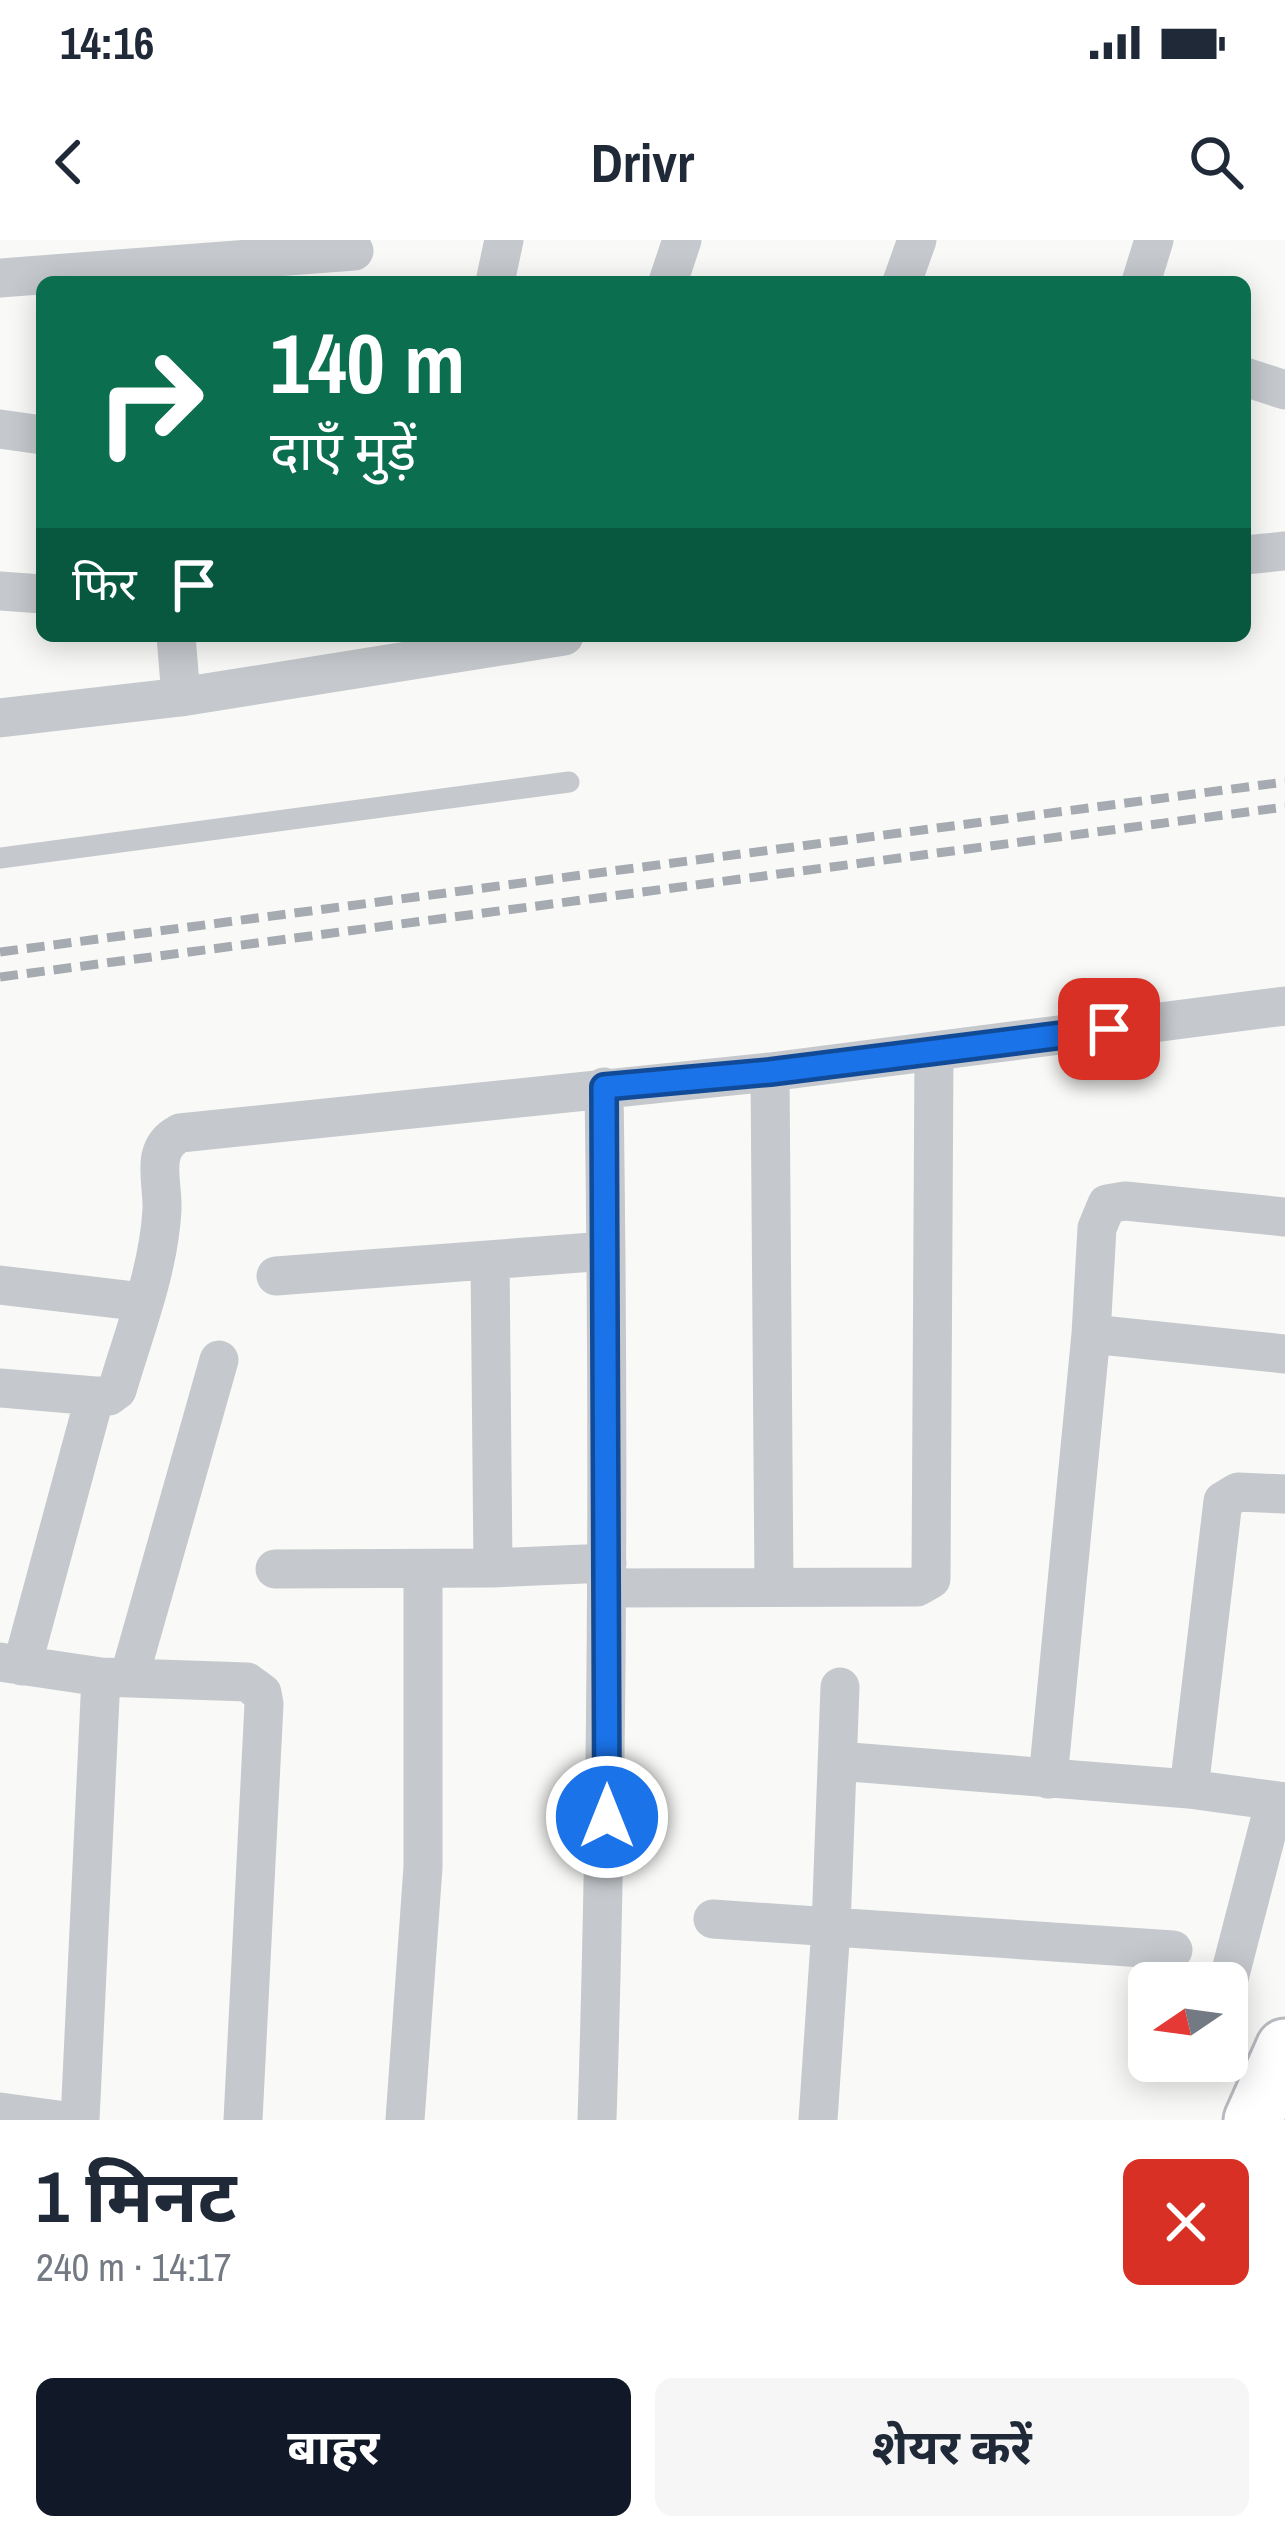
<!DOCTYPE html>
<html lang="hi">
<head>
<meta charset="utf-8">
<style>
  :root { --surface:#fff; --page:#f6f6f7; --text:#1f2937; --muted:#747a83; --accent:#111827 }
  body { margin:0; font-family:"Archivo Narrow","Noto Sans Devanagari",sans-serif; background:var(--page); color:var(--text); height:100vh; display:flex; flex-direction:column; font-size:45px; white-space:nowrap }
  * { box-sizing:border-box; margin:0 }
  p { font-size:39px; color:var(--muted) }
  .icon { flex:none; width:66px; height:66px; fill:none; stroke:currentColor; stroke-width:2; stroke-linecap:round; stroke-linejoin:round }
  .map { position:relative; height:1880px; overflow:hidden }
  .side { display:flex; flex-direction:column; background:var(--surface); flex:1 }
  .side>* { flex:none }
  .top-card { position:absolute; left:36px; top:36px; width:1215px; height:366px; border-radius:18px; box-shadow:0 6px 30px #0003; background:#0b6e4f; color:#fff; overflow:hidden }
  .needle { width:78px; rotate:257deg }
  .fabs { position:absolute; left:1128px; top:1722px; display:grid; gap:24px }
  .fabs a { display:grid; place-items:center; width:120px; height:120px; border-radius:18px; background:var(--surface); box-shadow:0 6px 30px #0003; font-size:60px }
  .pin { position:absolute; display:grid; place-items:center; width:102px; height:102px; color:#fff; margin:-51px; border-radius:24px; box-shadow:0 6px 18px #0006 }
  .me { position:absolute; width:132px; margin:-66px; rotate:0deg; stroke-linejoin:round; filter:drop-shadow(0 0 9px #0008) }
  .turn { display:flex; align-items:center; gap:42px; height:252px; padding:0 36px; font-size:54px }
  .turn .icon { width:156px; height:156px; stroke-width:2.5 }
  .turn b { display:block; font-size:84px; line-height:102px }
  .then { display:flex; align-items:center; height:114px; padding:0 36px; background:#0003; gap:24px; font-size:45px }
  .round { display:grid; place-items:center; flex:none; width:126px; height:126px; border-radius:18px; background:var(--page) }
  .headline { display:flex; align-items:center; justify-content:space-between; height:204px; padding:0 36px }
  h1 { font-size:72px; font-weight:700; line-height:90px }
  .primary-button { display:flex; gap:24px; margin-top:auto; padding:24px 36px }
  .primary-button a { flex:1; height:138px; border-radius:18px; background:var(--accent); color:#fff; font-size:48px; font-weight:700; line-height:138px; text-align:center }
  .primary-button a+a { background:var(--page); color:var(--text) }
  .status { display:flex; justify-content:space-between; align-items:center; height:84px; padding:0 60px; background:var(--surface); direction:ltr }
  .status svg { height:33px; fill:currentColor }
  header { display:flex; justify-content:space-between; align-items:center; height:156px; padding:0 36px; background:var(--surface); font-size:54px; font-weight:700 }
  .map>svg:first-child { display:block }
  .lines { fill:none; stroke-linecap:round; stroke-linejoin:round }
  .secondary-casing { stroke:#b8bbc0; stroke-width:63 }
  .lane { stroke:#c5c8cc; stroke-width:21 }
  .street { stroke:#c5c8cc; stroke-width:39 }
  .secondary { stroke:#fff; stroke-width:57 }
  .rail { stroke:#a6aab1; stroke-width:9; stroke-dasharray:18 9; stroke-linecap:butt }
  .route-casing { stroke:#114b97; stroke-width:30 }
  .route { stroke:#1a73e8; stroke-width:21 }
</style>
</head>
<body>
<div class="status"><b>14:16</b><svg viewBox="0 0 49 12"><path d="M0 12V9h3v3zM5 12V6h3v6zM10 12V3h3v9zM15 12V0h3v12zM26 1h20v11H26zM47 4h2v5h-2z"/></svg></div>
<header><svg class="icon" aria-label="back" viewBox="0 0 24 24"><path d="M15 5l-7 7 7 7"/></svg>Drivr<svg class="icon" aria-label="search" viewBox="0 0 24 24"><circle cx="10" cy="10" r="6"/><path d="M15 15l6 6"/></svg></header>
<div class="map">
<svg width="1285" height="1880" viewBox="0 0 1285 1880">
  <rect width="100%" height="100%" fill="#f9f9f7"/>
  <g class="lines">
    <g class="secondary-casing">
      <path id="secondary" d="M1253,1880L1285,1808"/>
    </g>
    <path class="lane" d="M0,618L569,542"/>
    <path class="street" d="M0,38L354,11
      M495,42L504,0
      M668,42L682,0
      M902,42L917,0
      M1141,42L1154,0
      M1245,137L1285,150
      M0,189L42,195
      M1245,315L1285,311
      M0,351L42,354
      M176,396L181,457
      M0,478L181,457L564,396
      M770,832L774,1346
      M490,1020L493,1328
      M276,1036L606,1011
      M0,1045L143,1062
      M1091,1094L1285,1114
      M0,1148L95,1156H109L117,1150C134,1092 159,1030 162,969C163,940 149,909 180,893L770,832L1285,766
      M275,1329L493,1328L607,1323
      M608,1348L917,1347L931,1339L934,812
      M0,1422L101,1437L247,1442L262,1453L264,1464L243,1880
      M22,1426L95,1156
      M129,1438L219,1120
      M838,1521L1189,1549L1285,1562
      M1048,1539L1091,1094L1097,988L1107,964L1125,961L1285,977
      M1189,1549L1223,1261L1238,1252L1285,1254
      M713,1679L1173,1710
      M1227,1746L1275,1561
      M0,1872L58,1880
      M80,1880L101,1437
      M405,1880L423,1627V1329
      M597,1880C608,1536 609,1192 604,847
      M818,1880L831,1687L840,1447"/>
    <use href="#secondary" class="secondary"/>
    <path class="rail" d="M0,712L1285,542
      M0,737L1285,567"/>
  </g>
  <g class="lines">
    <g class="route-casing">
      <path id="route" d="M607,1577L604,847L770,832L1109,789"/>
    </g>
    <use href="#route" class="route"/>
  </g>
</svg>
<div class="fabs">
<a><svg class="needle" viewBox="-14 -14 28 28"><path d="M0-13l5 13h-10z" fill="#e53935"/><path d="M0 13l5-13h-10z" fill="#747a83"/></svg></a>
</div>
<div class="pin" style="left:1109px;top:789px;background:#d93025"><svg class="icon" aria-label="arrive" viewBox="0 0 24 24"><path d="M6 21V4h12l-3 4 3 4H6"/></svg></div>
<svg class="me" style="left:607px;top:1577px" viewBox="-20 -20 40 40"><circle r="17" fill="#1a73e8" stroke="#fff" stroke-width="3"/><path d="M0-11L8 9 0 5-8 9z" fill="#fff"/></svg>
<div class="top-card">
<div class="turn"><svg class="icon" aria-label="right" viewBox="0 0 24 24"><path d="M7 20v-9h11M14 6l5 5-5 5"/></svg><div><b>140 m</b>दाएँ मुड़ें</div></div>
<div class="then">फिर<svg class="icon" aria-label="arrive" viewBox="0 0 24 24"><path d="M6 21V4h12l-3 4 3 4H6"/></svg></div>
</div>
</div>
<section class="side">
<div class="headline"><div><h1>1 मिनट</h1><p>240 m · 14:17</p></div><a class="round" style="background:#d93025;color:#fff"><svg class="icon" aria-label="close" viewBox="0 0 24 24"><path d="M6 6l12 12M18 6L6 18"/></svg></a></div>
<div class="primary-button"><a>बाहर</a><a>शेयर करें</a></div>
</section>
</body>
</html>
